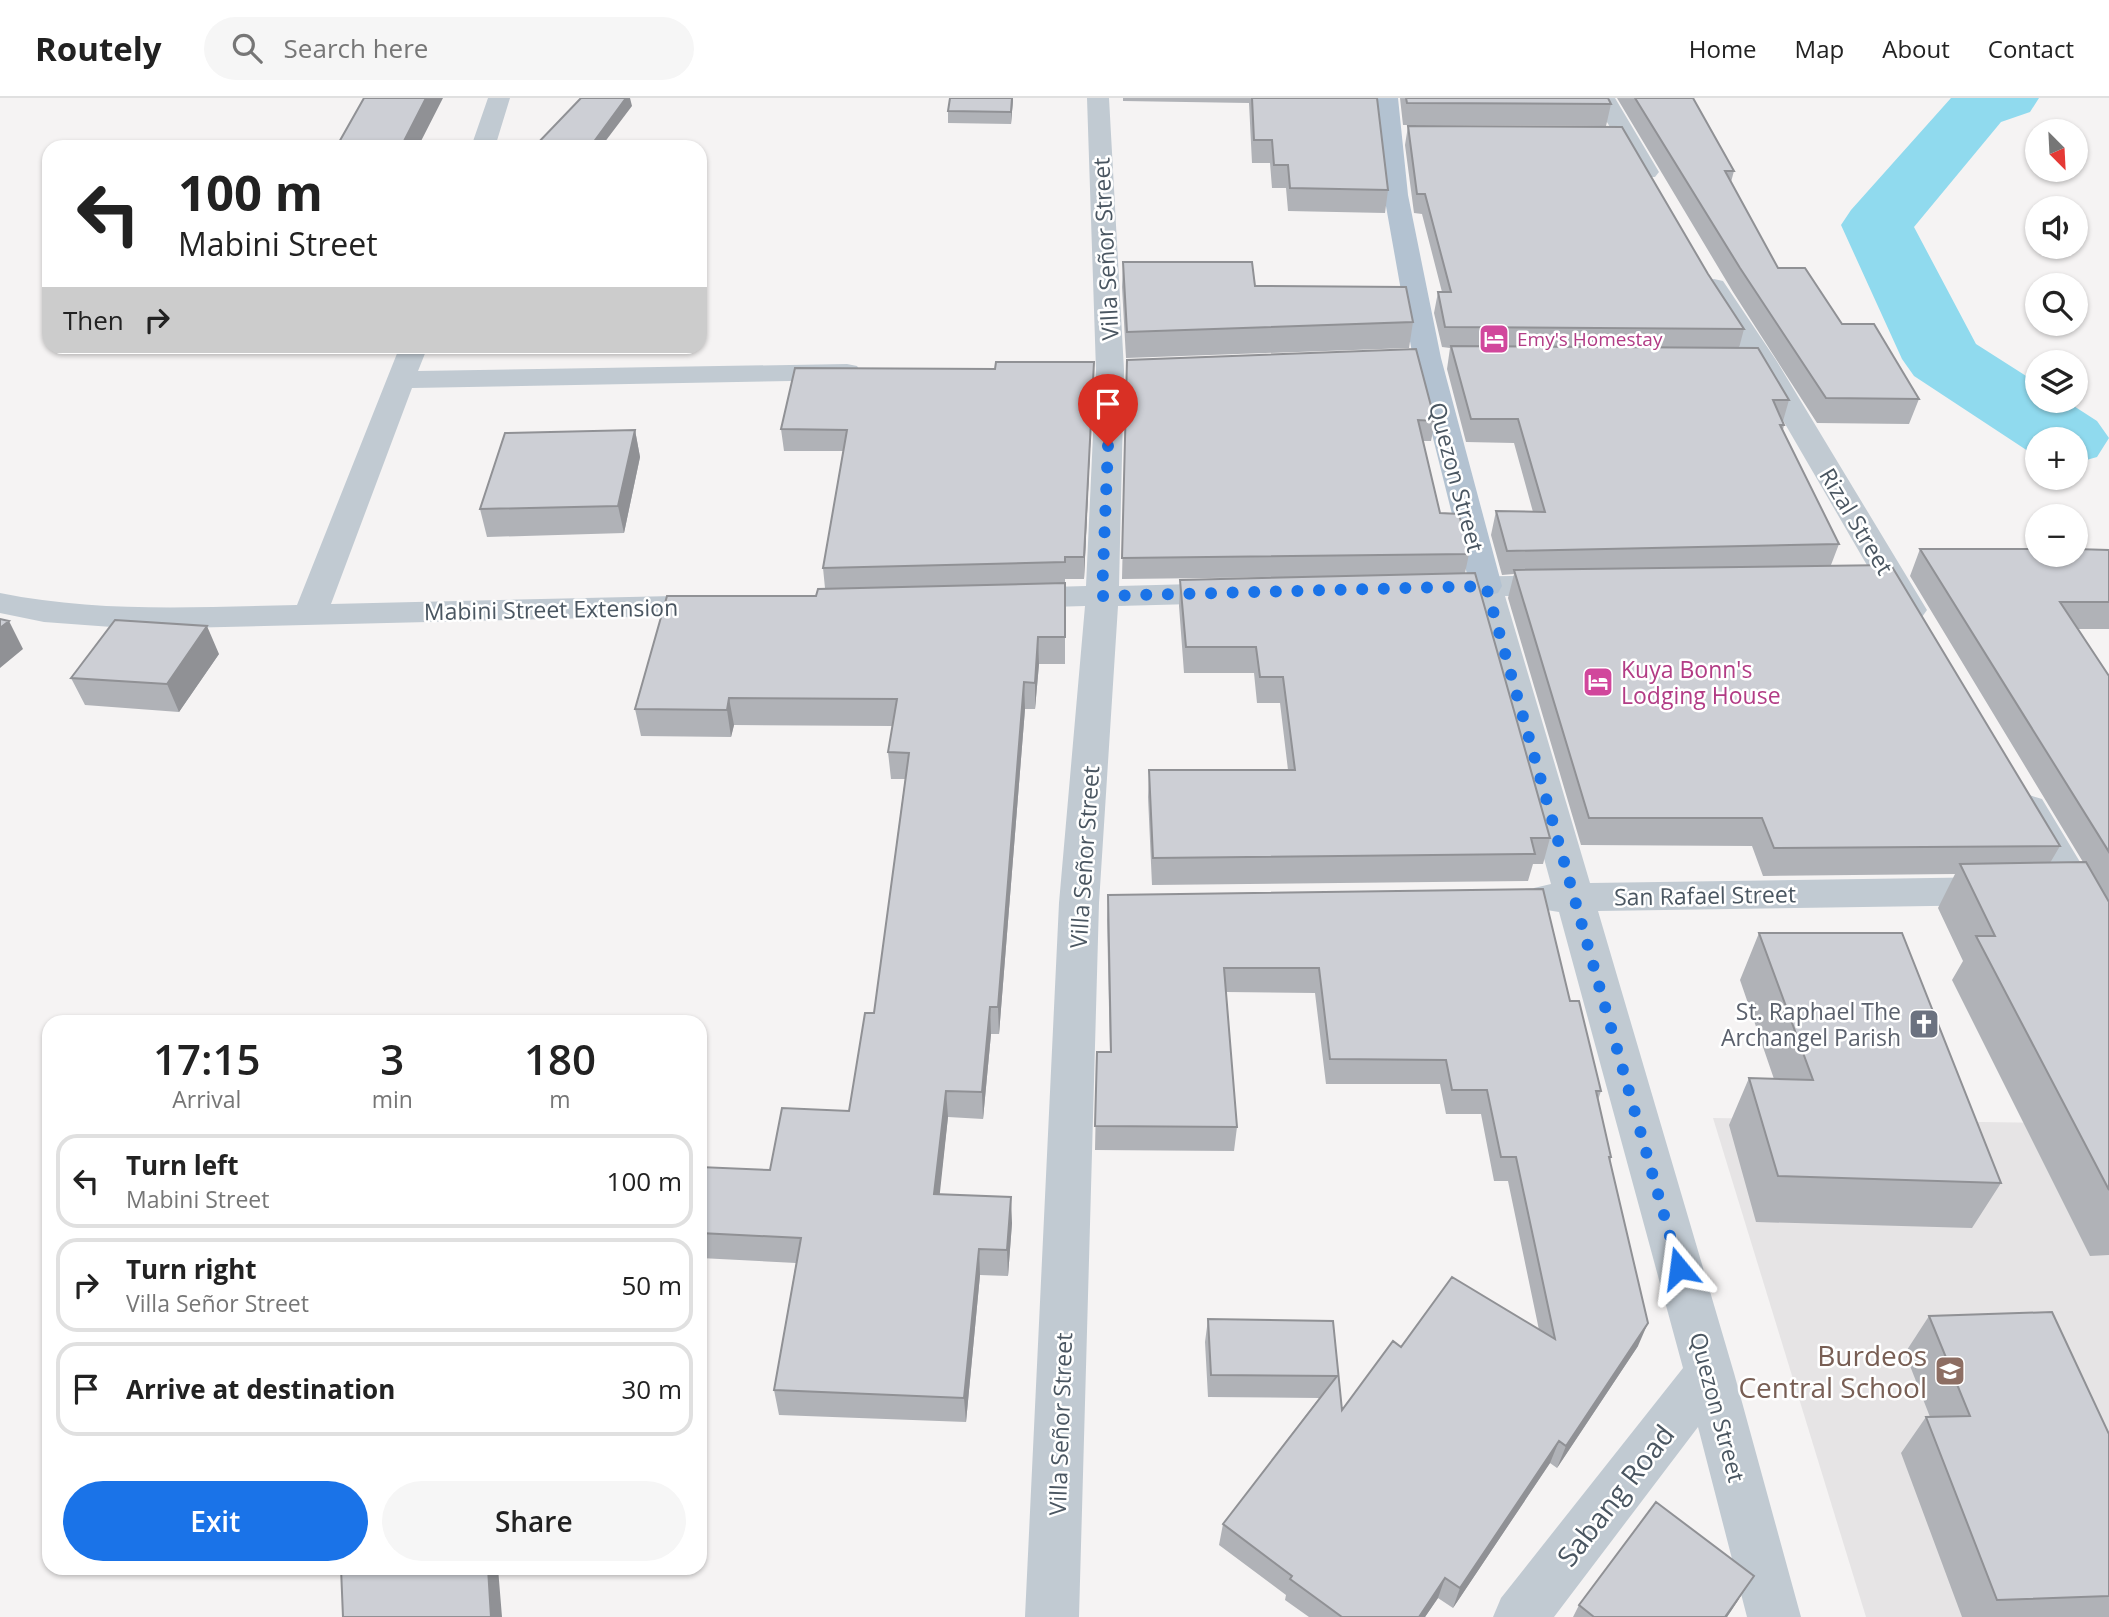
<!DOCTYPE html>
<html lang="en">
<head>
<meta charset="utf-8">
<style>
  :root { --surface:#fff; --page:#f6f6f6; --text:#222; --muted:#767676; --line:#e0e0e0; --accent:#1a73e8 }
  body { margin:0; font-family:"Open Sans",sans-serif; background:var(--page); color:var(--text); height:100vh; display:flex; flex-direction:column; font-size:26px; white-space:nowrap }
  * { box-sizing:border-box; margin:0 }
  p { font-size:23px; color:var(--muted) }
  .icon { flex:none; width:38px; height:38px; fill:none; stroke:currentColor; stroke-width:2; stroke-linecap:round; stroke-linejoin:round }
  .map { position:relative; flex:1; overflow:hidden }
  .panel { position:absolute; left:42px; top:917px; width:665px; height:560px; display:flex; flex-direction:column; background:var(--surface); border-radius:21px; box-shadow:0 2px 5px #0004 }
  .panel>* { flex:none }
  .guide { position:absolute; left:42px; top:42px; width:665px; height:214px; border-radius:21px; box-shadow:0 2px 5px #0004; background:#fff; color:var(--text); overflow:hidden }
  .needle { width:46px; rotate:156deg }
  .buttons { position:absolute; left:2025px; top:21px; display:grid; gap:14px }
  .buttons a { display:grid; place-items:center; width:63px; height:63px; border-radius:50%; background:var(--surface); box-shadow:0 2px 5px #0004; font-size:35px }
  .pin { position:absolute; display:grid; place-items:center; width:60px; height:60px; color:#fff; margin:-72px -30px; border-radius:50% 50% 50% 0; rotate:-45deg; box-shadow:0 0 7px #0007 }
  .pin .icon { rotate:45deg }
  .me { position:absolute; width:77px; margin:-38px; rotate:344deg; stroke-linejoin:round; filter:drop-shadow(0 0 5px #0008) }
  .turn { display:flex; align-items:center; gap:24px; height:147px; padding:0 21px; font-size:32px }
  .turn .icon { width:91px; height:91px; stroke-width:2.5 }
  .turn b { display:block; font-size:49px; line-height:60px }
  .then { display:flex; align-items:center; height:66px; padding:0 21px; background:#0003; gap:14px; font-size:26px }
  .eta { display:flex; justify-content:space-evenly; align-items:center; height:119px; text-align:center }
  .eta b { font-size:42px; font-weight:600; line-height:49px }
  .action { display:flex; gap:14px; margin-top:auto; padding:14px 21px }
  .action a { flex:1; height:80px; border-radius:42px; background:var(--accent); color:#fff; font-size:28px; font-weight:600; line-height:80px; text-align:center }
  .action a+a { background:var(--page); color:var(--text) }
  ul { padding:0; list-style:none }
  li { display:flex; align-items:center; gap:21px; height:94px; margin:0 14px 10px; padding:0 7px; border:4px solid var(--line); border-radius:21px }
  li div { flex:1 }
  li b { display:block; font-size:26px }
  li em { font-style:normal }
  header { display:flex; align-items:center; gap:42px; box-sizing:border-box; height:98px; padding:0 35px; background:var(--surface); border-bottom:2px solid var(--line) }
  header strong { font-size:33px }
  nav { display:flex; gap:38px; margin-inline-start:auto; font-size:24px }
  .search { width:490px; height:63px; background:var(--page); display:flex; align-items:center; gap:18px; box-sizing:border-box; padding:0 24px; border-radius:38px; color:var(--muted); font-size:26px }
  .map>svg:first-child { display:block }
  .education { fill:#e6e4e5 }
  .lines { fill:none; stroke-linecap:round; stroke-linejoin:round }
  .river { fill:#90daee; fill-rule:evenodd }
  .minor { fill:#c1cad2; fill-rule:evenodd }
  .major { fill:#b3c2d1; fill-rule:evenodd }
  .wall { fill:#b0b2b7 }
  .shaded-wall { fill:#909195 }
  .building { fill:#cdcfd5; stroke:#909195; stroke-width:2 }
  .route { stroke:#1a73e8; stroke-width:12; stroke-dasharray:0 21.6 }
  .labels { text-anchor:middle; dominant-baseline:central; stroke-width:5; stroke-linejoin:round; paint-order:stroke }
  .far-hotel-label { font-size:19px; fill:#b23c85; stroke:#fff; text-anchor:start }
  .street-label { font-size:23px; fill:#4a5661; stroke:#fff }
  .hotel-label { font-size:23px; fill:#b23c85; stroke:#fff; text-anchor:start }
  .worship-label { font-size:23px; fill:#5b616d; stroke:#fff; text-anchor:end }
  .near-education-label { font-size:28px; fill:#785e54; stroke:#fff; text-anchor:end }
  .near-street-label { font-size:28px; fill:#4a5661; stroke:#fff }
</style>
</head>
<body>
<header>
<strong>Routely</strong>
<div class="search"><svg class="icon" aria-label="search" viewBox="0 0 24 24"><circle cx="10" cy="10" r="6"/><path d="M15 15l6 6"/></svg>Search here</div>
<nav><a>Home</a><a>Map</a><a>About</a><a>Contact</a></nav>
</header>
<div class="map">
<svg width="2109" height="1519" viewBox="0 0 2109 1519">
  <rect width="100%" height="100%" fill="#f5f3f3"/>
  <path class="education" d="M1713,1020L2109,1026V1519H1866Z"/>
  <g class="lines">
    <path class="river" d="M1951,0H2039L2030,14L2001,24L1914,129L1976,246L2037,285V303H2066L2097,323L2109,340L2097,359L2076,365V341H2037V359L1914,278L1902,261L1841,127L1851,112Z"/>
    <path class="minor" d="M488,0H510L495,49H471Z
      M1087,0H1109L1124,272L1119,488L1231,485L1243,488L1247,495L1243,502L1231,505L1118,508L1099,805L1079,1519H1025L1059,805L1085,508L1012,510L1000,507L996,500L1000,493L1012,490L1086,488L1096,272Z
      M1593,0H1615L1659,74L1655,79H1639Z
      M1714,181L1723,183L1776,262L1927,512L1922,519L1910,522L1898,519L1893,512L1748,262L1701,189L1705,183Z
      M400,248H428L418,273L847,266L857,268L861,274L857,280L847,282L412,290L331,506L717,497L729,500L734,507L729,514L717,517L139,531L44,524L0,515V495C98,515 197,509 297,507Z
      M1564,477L1576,480L1580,487L1576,494L1564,497L1505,498L1590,785L1999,779L2013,783L2019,793L2013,803L1999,807L1598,813L1734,1275L1801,1519H1747L1698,1329L1554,1519H1493L1501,1500L1683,1270L1559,814L1534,810L1528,800L1534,790L1551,786L1472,498L1437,496L1433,489L1437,482L1449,479Z
      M2029,697L2042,701L2109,812V861L2095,857L2010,710L2016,701Z"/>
    <path class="major" d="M1376,0H1398L1408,97L1441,260L1502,488L1498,495L1486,498L1474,495L1470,488L1413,260L1384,97Z"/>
  </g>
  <path class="wall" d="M364,0L418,49H339L338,46Z
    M1013,0L1011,26L948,25V13Z
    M1123,0H1377L1388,92L1385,115L1288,113L1286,90H1272L1270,65H1252L1249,5L1123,3Z
    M1400,0H1608L1611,6L1606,28L1403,27Z
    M1617,0H1693L1734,73L1731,84L1778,170L1842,226L1919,301L1909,326L1817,325L1733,194Z
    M1408,28L1708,176L1744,231L1739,250L1789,302L1783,323L1784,327L1783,332L1839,446L1831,467L2060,748L2050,765L2083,764L1910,478L1920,451L2109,452V531H2078L2109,578V1157L2090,1158L1952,882L1963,863L1938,810L1955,776L1763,778L1752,748L1581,747L1508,500L1514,476L1502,477L1491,437L1496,413L1533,414L1514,345L1466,344L1447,271L1450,250L1442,249L1434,215L1438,194H1442L1422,116L1414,115L1405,47Z
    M1123,164L1255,188L1413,224L1409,250L1126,260L1122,189Z
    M1127,262L1435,323L1431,343H1423L1440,415L1469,456L1465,475L1550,740L1543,766H1533L1528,783L1152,787L1148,699L1149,672H1288L1280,605H1257L1254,575H1184L1179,508L1180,482L1282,479L1122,481Z
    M1094,264L1084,481H1065V566H1039L1035,611H1025L999,936H991L983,1021L948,1019L939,1096L1012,1125L1008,1178L980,1177L966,1324L779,1317L774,1292L796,1165L700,1160V1069L770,1072L849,1013L874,915L905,681H891L888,654L893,628L734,627L731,639L641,638L635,611L816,498L825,490L823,470L843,353H784L781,331L995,271Z
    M635,332L640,359L624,435L487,439L480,411Z
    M219,556L179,614L85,607L71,580Z
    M1108,797L1570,903L1601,993L1598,1002L1611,1059L1610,1064L1638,1248L1557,1370L1550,1365L1453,1510L1438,1500L1425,1519H1309L1285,1502L1286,1497L1219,1447L1223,1426L1319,1300L1208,1299L1205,1244L1208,1221L1333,1223L1342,1312L1401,1249L1539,1232L1508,1083H1494L1481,1016H1446L1440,986H1326L1315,895L1226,894L1237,1029L1234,1053L1095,1052L1097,954H1110L1107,822Z
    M1759,835L2001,1085L1972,1130L1756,1124L1729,1027L1749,980L1774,981L1740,882Z
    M1929,1218L2109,1336V1519H1962L1901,1355L1926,1319H1930L1905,1255Z
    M1739,1501L1727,1519H1573L1579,1507Z"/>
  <path class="shaded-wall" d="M426,0H443L418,49H404L403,45Z
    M626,0H630L632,8L601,49H590Z
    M1012,0H1013L1011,26V14Z
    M1094,264L1093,285L1084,481V459Z
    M635,332L640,359L624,435L618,408Z
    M9,523L23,551L0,570V530Z
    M207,528L219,556L179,614L167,586Z
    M1038,539L1039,566L1035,611V585Z
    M1024,584L1025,611L999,936L998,909Z
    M729,600L734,627L731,639L727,612Z
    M990,909L991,936L983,1021L982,994Z
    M946,993L948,1019L937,1122L934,1096Z
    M1011,1099L1012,1125L1008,1178L1007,1152Z
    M979,1151L980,1177L966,1324L964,1300Z
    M1648,1225L1638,1248L1557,1370L1566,1348Z
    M1559,1343L1550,1365L1453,1510L1460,1490Z
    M488,1470H498L502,1519H491Z
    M1754,1478L1727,1519H1725Z
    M1445,1480L1438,1500L1425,1519H1419Z"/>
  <path class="building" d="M364,0H426L403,45L338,46Z
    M581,0H626L590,49H534Z
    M950,0H1012L1011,14L948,13Z
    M1252,0H1377L1388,92L1290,90L1288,67H1274L1272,42H1254Z
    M1406,0H1608L1611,6L1407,5Z
    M1635,0H1693L1734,73H1725L1778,170H1805L1842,226H1874L1919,301L1826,300L1740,170Z
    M1408,28L1622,29L1708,176L1744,231L1445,229L1438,194H1451L1425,96H1417Z
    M1123,164H1252L1255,188L1406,189L1413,224L1127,234Z
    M1451,248L1758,250L1789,302H1773L1784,327H1780L1839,446L1507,453L1496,413L1545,414L1518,321H1471Z
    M1416,251L1435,323L1418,322L1440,415L1459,416L1469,456L1122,460L1127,262Z
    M996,264H1094L1084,459H1065V464L823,470L847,332L781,331L795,270L995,271Z
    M635,332L618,408L480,411L505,335Z
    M1920,451H2037V457H2076V451L2109,452V504H2060L2109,578V754Z
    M1891,467L2060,748L1774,750L1762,720H1589L1514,472Z
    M1475,475L1550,740H1531L1535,756L1153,760L1149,672H1295L1283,579H1260L1256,549H1186L1180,482Z
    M1065,485V539H1038L1035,585L1024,584L998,909H990L982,994L946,993L934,1096L1011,1099L1007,1152L979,1151L964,1300L774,1292L801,1140L700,1135V1069L770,1072L782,1010L849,1013L865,915H874L909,655L888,654L897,601L729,600L727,612L635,611L667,498H816L818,491Z
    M0,521L9,523L0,530Z
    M115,522L207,528L167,586L71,580Z
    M2086,764L2109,804V1092L1976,838H1995L1960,766Z
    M1543,791L1570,903H1579L1601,993H1596L1611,1059H1609L1648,1225L1566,1348L1559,1343L1460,1490L1445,1480L1419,1519H1342L1290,1481L1292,1478L1223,1426L1337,1278L1211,1277L1208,1221L1333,1223L1342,1312L1393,1243L1401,1249L1452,1179L1555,1241L1516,1059H1501L1487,992H1452L1446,962L1330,961L1319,870H1224L1237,1029L1095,1028L1097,954H1111L1108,797Z
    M1759,835H1902L2001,1085L1778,1078L1749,980L1813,982Z
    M2052,1214L2109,1336V1498L1997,1502L1926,1319L1970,1318L1929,1218Z
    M1656,1404L1754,1478L1725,1519H1594L1579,1507Z
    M341,1470H488L491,1519H343Z"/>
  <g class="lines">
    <path class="route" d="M1108,348L1102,498L1486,488L1679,1170"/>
  </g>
  <defs>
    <g id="hotel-square" transform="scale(1.575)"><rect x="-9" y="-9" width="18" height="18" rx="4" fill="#d1479c" stroke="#fff"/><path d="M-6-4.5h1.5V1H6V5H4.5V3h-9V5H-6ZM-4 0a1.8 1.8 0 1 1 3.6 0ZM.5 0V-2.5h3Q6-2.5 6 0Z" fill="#fff"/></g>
    <g id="church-square" transform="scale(1.575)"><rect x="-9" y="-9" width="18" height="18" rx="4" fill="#6b7280" stroke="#fff"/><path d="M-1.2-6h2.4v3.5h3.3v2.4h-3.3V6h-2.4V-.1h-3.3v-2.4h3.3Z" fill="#fff"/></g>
    <g id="school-square" transform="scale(1.575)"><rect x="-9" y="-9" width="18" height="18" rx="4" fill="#8d6e63" stroke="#fff"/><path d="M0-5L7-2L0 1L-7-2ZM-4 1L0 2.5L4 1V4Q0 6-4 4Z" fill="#fff"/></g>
  </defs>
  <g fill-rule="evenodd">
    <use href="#hotel-square" x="1494" y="241"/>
    <use href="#hotel-square" x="1598" y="584"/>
    <use href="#church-square" x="1924" y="926"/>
    <use href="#school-square" x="1950" y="1273"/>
  </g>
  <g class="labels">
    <g class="far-hotel-label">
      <text x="1517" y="241">Emy's Homestay</text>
    </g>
    <g class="street-label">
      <text transform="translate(1105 151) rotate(-93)">Villa Señor Street</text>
      <text transform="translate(1457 379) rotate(75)">Quezon Street</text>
      <text transform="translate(1857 423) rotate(59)">Rizal Street</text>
      <text transform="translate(551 511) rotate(-1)">Mabini Street Extension</text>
      <text transform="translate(1084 759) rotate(-86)">Villa Señor Street</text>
      <text transform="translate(1705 797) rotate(-1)">San Rafael Street</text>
      <text transform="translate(1718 1309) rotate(75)">Quezon Street</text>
      <text transform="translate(1060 1326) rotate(-88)">Villa Señor Street</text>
    </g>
    <g class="hotel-label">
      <text x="1621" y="571">Kuya Bonn's<tspan x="1621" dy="26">Lodging House</tspan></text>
    </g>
    <g class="worship-label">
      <text x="1901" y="913">St. Raphael The<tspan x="1901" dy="26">Archangel Parish</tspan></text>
    </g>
    <g class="near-education-label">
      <text x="1927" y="1257">Burdeos<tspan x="1927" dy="32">Central School</tspan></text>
    </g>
    <g class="near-street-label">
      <text transform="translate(1615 1397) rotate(-52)">Sabang Road</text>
    </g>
  </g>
</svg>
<div class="buttons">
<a><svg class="needle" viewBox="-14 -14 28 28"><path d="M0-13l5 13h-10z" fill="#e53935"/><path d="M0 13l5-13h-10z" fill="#767676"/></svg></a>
<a><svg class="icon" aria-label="sound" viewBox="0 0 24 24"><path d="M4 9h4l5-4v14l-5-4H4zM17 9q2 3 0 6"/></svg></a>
<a><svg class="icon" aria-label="search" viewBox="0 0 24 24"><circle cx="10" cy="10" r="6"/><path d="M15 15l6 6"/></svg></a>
<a><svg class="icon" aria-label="layers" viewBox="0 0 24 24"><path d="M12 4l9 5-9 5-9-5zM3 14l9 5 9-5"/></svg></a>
<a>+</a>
<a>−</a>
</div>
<div class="pin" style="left:1108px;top:348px;background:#d93025"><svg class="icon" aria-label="arrive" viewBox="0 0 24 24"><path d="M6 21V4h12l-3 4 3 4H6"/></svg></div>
<svg class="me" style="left:1679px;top:1170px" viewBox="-20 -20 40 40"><path d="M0-17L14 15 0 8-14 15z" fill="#1a73e8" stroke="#fff" stroke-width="4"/></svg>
<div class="guide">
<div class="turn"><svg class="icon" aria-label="left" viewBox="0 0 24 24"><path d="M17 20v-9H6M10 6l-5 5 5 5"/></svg><div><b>100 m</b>Mabini Street</div></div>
<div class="then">Then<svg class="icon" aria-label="right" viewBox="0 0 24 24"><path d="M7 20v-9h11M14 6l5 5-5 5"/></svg></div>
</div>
<section class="panel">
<div class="eta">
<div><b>17:15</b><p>Arrival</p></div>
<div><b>3</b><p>min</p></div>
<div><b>180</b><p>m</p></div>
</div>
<ul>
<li><svg class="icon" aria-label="left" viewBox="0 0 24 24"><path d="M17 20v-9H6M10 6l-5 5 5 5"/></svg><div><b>Turn left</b><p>Mabini Street</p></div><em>100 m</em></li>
<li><svg class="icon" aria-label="right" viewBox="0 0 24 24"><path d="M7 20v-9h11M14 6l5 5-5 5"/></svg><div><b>Turn right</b><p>Villa Señor Street</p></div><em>50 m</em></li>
<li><svg class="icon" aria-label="arrive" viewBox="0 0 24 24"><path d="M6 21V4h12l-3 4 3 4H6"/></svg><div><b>Arrive at destination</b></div><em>30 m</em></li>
</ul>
<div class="action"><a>Exit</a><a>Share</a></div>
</section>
</div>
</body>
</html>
